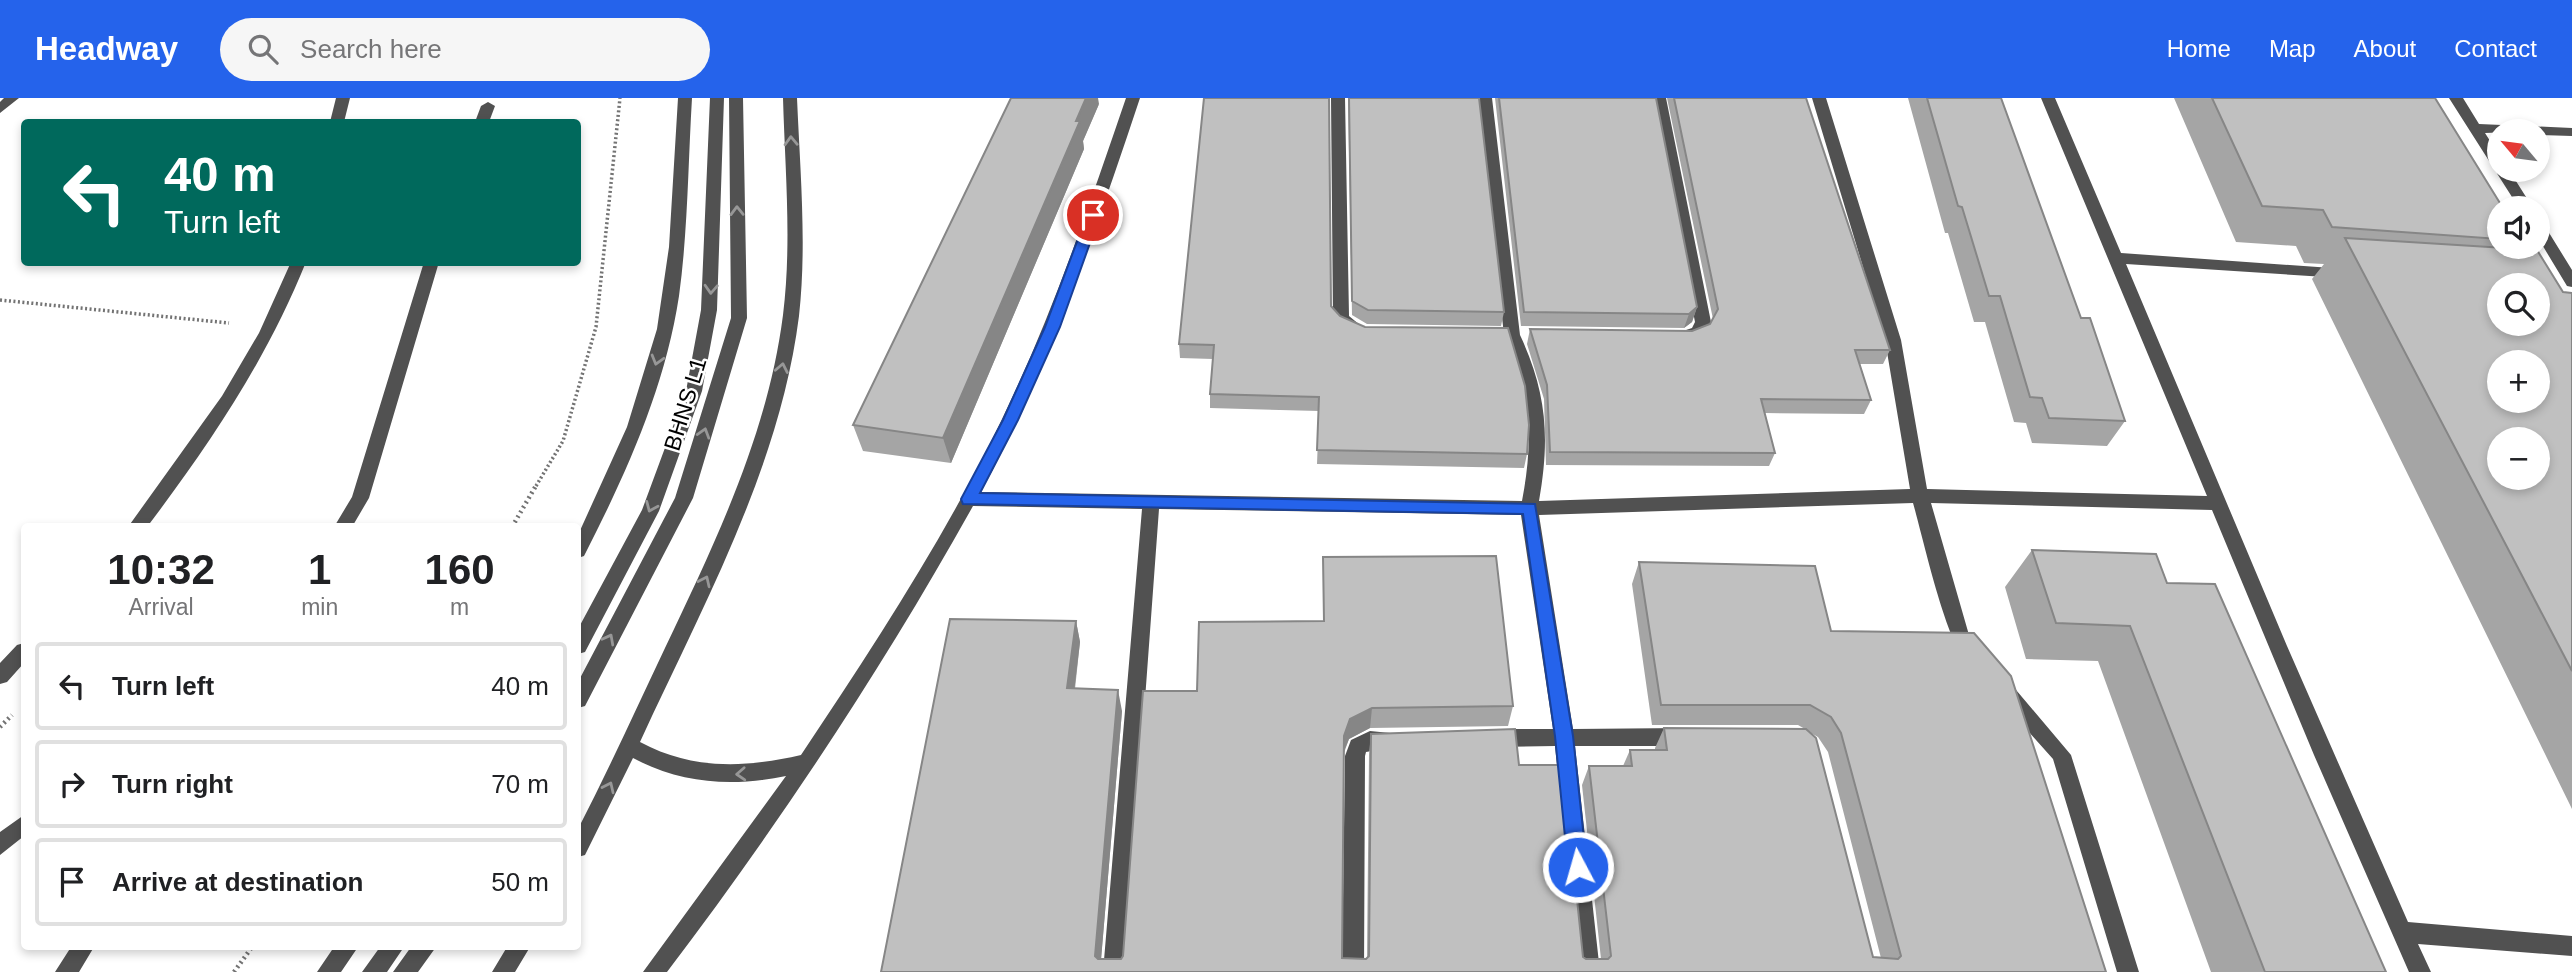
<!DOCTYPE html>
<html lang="en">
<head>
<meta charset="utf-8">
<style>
  :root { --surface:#fff; --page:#f6f6f6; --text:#202124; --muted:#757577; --line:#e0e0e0; --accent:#2563eb }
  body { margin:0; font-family:Arial,sans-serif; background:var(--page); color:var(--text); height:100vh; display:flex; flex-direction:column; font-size:26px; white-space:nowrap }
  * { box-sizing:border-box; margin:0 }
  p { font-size:23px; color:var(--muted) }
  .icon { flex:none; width:38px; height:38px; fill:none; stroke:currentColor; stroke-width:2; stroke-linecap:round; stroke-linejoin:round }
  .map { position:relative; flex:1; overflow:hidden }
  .side { position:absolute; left:21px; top:425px; width:560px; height:427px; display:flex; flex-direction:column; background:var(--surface); border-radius:7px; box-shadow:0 4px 10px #0003 }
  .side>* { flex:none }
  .hud { position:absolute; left:21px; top:21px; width:560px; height:147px; border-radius:7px; box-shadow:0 4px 10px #0003; background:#00695c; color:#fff; overflow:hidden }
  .needle { width:46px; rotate:299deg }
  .controls { position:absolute; left:2487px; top:21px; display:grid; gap:14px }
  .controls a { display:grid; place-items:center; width:63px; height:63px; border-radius:50%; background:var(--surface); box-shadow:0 4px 10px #0003; font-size:35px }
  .pin { position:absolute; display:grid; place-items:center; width:60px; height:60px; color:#fff; margin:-30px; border:4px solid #fff; border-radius:50%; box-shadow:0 2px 7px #0007 }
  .me { position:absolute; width:77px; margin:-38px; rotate:354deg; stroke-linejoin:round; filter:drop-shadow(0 0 5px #0008) }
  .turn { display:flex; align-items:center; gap:24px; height:147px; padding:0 28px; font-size:32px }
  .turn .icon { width:91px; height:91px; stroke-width:2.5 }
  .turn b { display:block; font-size:49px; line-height:60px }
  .eta { display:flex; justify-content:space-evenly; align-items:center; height:119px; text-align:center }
  .eta b { font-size:42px; font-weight:700; line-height:49px }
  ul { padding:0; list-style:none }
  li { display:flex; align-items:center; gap:21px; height:88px; margin:0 14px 10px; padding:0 14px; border:4px solid var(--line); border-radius:7px }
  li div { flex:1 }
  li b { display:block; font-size:26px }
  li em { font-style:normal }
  header { display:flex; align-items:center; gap:42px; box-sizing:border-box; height:98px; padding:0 35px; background:var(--accent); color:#fff }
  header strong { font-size:33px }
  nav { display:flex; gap:38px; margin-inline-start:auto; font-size:24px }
  .search { width:490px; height:63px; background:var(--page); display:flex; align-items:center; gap:18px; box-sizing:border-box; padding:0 24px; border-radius:38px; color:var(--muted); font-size:26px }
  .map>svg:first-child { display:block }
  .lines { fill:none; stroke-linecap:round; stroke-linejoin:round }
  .path-far1 { stroke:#737373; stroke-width:3.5; stroke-dasharray:2 2.5; stroke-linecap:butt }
  .path { stroke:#737373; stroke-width:4.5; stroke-dasharray:2 3.5; stroke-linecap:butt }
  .minor { fill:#515151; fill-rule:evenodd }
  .wall { fill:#a5a5a5; fill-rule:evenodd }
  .shaded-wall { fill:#868686 }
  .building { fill:#c0c0c0; stroke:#868686; stroke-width:2; fill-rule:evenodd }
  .oneway { stroke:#979797 }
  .route { fill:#2563eb; stroke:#184099; stroke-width:2 }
  .labels { text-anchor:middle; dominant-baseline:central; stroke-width:5; stroke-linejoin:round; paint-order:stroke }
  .street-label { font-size:23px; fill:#000; stroke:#fff }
</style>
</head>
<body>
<header>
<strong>Headway</strong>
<div class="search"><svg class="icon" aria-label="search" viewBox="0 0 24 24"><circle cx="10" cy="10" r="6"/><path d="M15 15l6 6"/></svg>Search here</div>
<nav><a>Home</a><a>Map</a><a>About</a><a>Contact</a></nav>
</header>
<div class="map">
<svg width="2572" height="874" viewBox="0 0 2572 874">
  <rect width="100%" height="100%" fill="#fff"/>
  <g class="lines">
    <path class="path-far1" d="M0,202L229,225
      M536,388L563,343L596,229L620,0"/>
    <path class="path" d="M512,429L537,386
      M0,629L12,617
      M234,874L252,849"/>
    <path class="minor" d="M4,0H19L0,15V4Z
      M336,0H350L344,24H330Z
      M678,0H692C688,66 688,132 679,198C665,290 626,376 584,458L578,460V437L627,329L657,231L669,149Z
      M710,0H724L717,212L702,293L659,413L585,554L578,556V531L642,412L686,293L701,212Z
      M729,0H743L747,220L693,400L585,608L578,610V584L675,400L731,220Z
      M783,0H797C800,72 807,146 799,218C780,369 703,507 640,644C692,672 745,670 801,657C873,549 946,438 1002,321C1052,218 1089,108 1126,0H1140C1095,135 1049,269 981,394L1522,403C1534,340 1531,295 1504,237L1478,0H1492L1520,237C1547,295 1550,340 1539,403L1910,391L1885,242L1812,0H1826L1901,242L1927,391L2207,398L2041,0H2055L2121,155L2346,171L2349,175L2341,180L2126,166L2287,548L2408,824L2572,838V858L2418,846L2431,874H2409L2314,657L2212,412L1931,405L1969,537L1981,555L1979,561C1973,563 1969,563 1964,559C1945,540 1922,436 1913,405L1539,417L1573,631L1683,630L1690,633L1693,639L1690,645L1683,648H1575L1600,874H1578L1555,648L1494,649L1487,646L1484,640L1487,634L1494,631H1553L1521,417L1159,411L1125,874H1103L1142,411L973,408C882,571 780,725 667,874H643L786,678C733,689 681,686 633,660L585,757L578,759V731C609,671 636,611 665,550C716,443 768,335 783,217C792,145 785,72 783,0Z
      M1331,0H1345L1349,218L1366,232L1358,238L1333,221Z
      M1652,0H1666L1711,224L1704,238L1683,245L1677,243L1675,239L1677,235L1692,230L1695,224Z
      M2449,0H2463L2479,26L2572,30V38L2538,37V33L2485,35L2499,57V72H2509L2533,110H2519Z
      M488,4L495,8L489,24H475L481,8Z
      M2538,124L2543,125L2572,172V189L2567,188L2538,140Z
      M291,164H306C267,261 210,346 147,429H128L222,298L259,235Z
      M424,164H439L369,400L352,429H334L352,399Z
      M24,545V565L7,584L0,586V565L17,547Z
      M2004,584L2011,586L2071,657L2139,874H2117L2053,661L1997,598L1995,592L1997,586Z
      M1370,633L1400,636L1403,642L1400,648L1366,654L1365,658L1364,874H1342L1345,658L1351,642Z
      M24,717V738L0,757V734Z
      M71,849H94L79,874H55Z
      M334,849H358L341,874H317Z
      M380,849H404L387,874H362Z
      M411,849H436L418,874H393Z
      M507,849H530L515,874H492Z"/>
  </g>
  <path class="wall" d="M1348,0H1479L1504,214L1501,228L1367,226L1352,217Z
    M1495,0H1656L1697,209L1692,224L1684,230L1521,228Z
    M1667,0H1806L1890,252L1883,266H1860L1871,302L1864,316L1765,315L1775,355L1769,368L1546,367L1544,301L1527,246L1530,231L1692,233L1710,226L1713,221Z
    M1908,0H2001L2081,220L2125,323L2107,348L2032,345L2026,325L2014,324L1985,224H1974L1948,135H1945Z
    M2174,0H2435L2499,110V149H2516L2514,151L2563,194L2572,195V711L2312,181L2324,166L2304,165L2296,148L2236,144Z
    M1099,6L1083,43L1084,51L951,365L863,353L853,327Z
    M1331,208L1340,218L1527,356L1524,370L1317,366L1319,313L1210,310V296L1213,261L1180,260L1179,246Z
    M2032,452L2167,485L2386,874H2211L2098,563L2026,561L2005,489Z
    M1323,459L1513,608L1508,628L1370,630L1349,641L1344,655L1342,860H1367L1369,656L1371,636L1519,667L1583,859L1586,861H1601L1582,687L1589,668H1623L1630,652H1655V650L1664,630L1805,631L1798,627H1652L1632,486L1639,464L1831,533L2106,874H881L1076,523L1080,544L1075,591L1122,613L1101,861H1121L1123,858L1197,593L1323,523ZM1809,634L1818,639L1828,654L1881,860L1873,859Z"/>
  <path class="shaded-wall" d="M1086,0H1098L1099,6L1083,43L1084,51L951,365L943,340Z
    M1697,209L1692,224L1684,230L1689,216Z
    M1076,523L1080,544L1072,611L1067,590Z
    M1118,592L1122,613L1100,874L1095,858Z
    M1372,610L1370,630L1349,641L1342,658L1344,638L1350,621Z"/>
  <path class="building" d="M1011,0H1086L1076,23H1080L943,340L853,327Z
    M1204,0H1329L1331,208L1340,218L1365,229L1508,230L1525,288L1529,327L1527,356L1317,352L1319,299L1210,296L1214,247L1179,246Z
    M1349,0H1479L1504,214L1368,212L1352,203Z
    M1499,0H1656L1697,209L1689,216L1524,214Z
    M1674,0H1806L1890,252H1855L1871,302L1761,301L1775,355L1550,354L1547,287L1530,231L1692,233L1710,226L1718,211Z
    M1927,0H2001L2081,220H2090L2125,323L2049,320L2042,300L2030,299L2000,198H1989L1962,109L1958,108Z
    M2212,0H2435L2503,110H2499V141L2332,129L2323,112L2262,108Z
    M2345,140L2537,152L2563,194L2572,195V573ZM2499,187H2538V226H2499ZM2499,264H2538V303H2499ZM2499,341H2538V380H2499Z
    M2032,452L2156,456L2167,485L2215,486L2386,874H2265L2130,528L2056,525Z
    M1496,458L1513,608L1372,610L1350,621L1344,638L1342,860L1366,861L1369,858L1371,636L1515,631L1519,667H1563L1583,859L1586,861H1608L1611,858L1589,668H1632L1630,652H1667L1664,630L1806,631L1816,640L1873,859L1898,861L1901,858L1841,635L1831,619L1810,607H1661L1639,464L1815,468L1831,533L1974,535L2011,578L2106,874H881L950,521L1076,523L1067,590L1118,592L1095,858L1098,861H1121L1123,858L1143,593H1197L1199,524L1324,523L1323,459Z"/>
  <defs><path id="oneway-chevron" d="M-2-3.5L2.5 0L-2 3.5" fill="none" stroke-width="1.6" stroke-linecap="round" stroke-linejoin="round" transform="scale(1.75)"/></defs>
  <g class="oneway">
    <use href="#oneway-chevron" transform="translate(791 43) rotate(-92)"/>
    <use href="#oneway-chevron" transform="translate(737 113) rotate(-91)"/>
    <use href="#oneway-chevron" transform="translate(711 191) rotate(93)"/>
    <use href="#oneway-chevron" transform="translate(657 262) rotate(106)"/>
    <use href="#oneway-chevron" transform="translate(782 270) rotate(-79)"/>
    <use href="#oneway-chevron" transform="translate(704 335) rotate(-73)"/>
    <use href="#oneway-chevron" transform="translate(651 409) rotate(113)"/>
    <use href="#oneway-chevron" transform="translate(705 483) rotate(-65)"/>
    <use href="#oneway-chevron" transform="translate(609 541) rotate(-62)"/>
    <use href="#oneway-chevron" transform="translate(741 676) rotate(177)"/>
    <use href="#oneway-chevron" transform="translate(609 689) rotate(-65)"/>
  </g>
  <path class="route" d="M1093,113L1100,117L1060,229L1018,322L980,395L1535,406L1573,638L1587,769L1584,775L1578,778L1571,775L1568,769L1555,638L1523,416L963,406L961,401L1003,322L1045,229L1087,117Z"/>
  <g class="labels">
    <g class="street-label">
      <text transform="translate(685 306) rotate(-73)">BHNS L1</text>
    </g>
  </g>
</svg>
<div class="controls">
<a><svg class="needle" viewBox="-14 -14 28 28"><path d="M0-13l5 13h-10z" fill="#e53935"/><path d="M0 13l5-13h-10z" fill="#757577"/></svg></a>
<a><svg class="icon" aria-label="sound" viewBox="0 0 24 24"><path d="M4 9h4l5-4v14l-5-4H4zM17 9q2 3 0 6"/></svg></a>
<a><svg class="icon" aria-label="search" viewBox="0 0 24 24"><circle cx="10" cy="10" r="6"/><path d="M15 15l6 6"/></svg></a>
<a>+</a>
<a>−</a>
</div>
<div class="pin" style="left:1093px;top:117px;background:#d93025"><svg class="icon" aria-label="arrive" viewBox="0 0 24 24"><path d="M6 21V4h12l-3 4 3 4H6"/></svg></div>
<svg class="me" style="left:1578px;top:769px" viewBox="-20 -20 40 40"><circle r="17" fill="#2563eb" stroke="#fff" stroke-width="3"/><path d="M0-11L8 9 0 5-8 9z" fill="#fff"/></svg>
<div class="hud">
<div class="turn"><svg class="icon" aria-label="left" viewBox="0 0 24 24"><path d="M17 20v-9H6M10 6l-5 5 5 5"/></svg><div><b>40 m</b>Turn left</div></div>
</div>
<section class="side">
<div class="eta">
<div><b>10:32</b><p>Arrival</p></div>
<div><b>1</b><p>min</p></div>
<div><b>160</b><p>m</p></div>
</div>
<ul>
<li><svg class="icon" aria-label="left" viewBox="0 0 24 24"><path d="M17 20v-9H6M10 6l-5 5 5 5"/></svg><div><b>Turn left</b></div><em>40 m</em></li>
<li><svg class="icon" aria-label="right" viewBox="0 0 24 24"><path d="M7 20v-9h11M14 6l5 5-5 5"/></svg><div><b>Turn right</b></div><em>70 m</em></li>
<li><svg class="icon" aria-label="arrive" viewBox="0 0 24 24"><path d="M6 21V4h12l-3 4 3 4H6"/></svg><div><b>Arrive at destination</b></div><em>50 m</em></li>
</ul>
</section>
</div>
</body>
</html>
